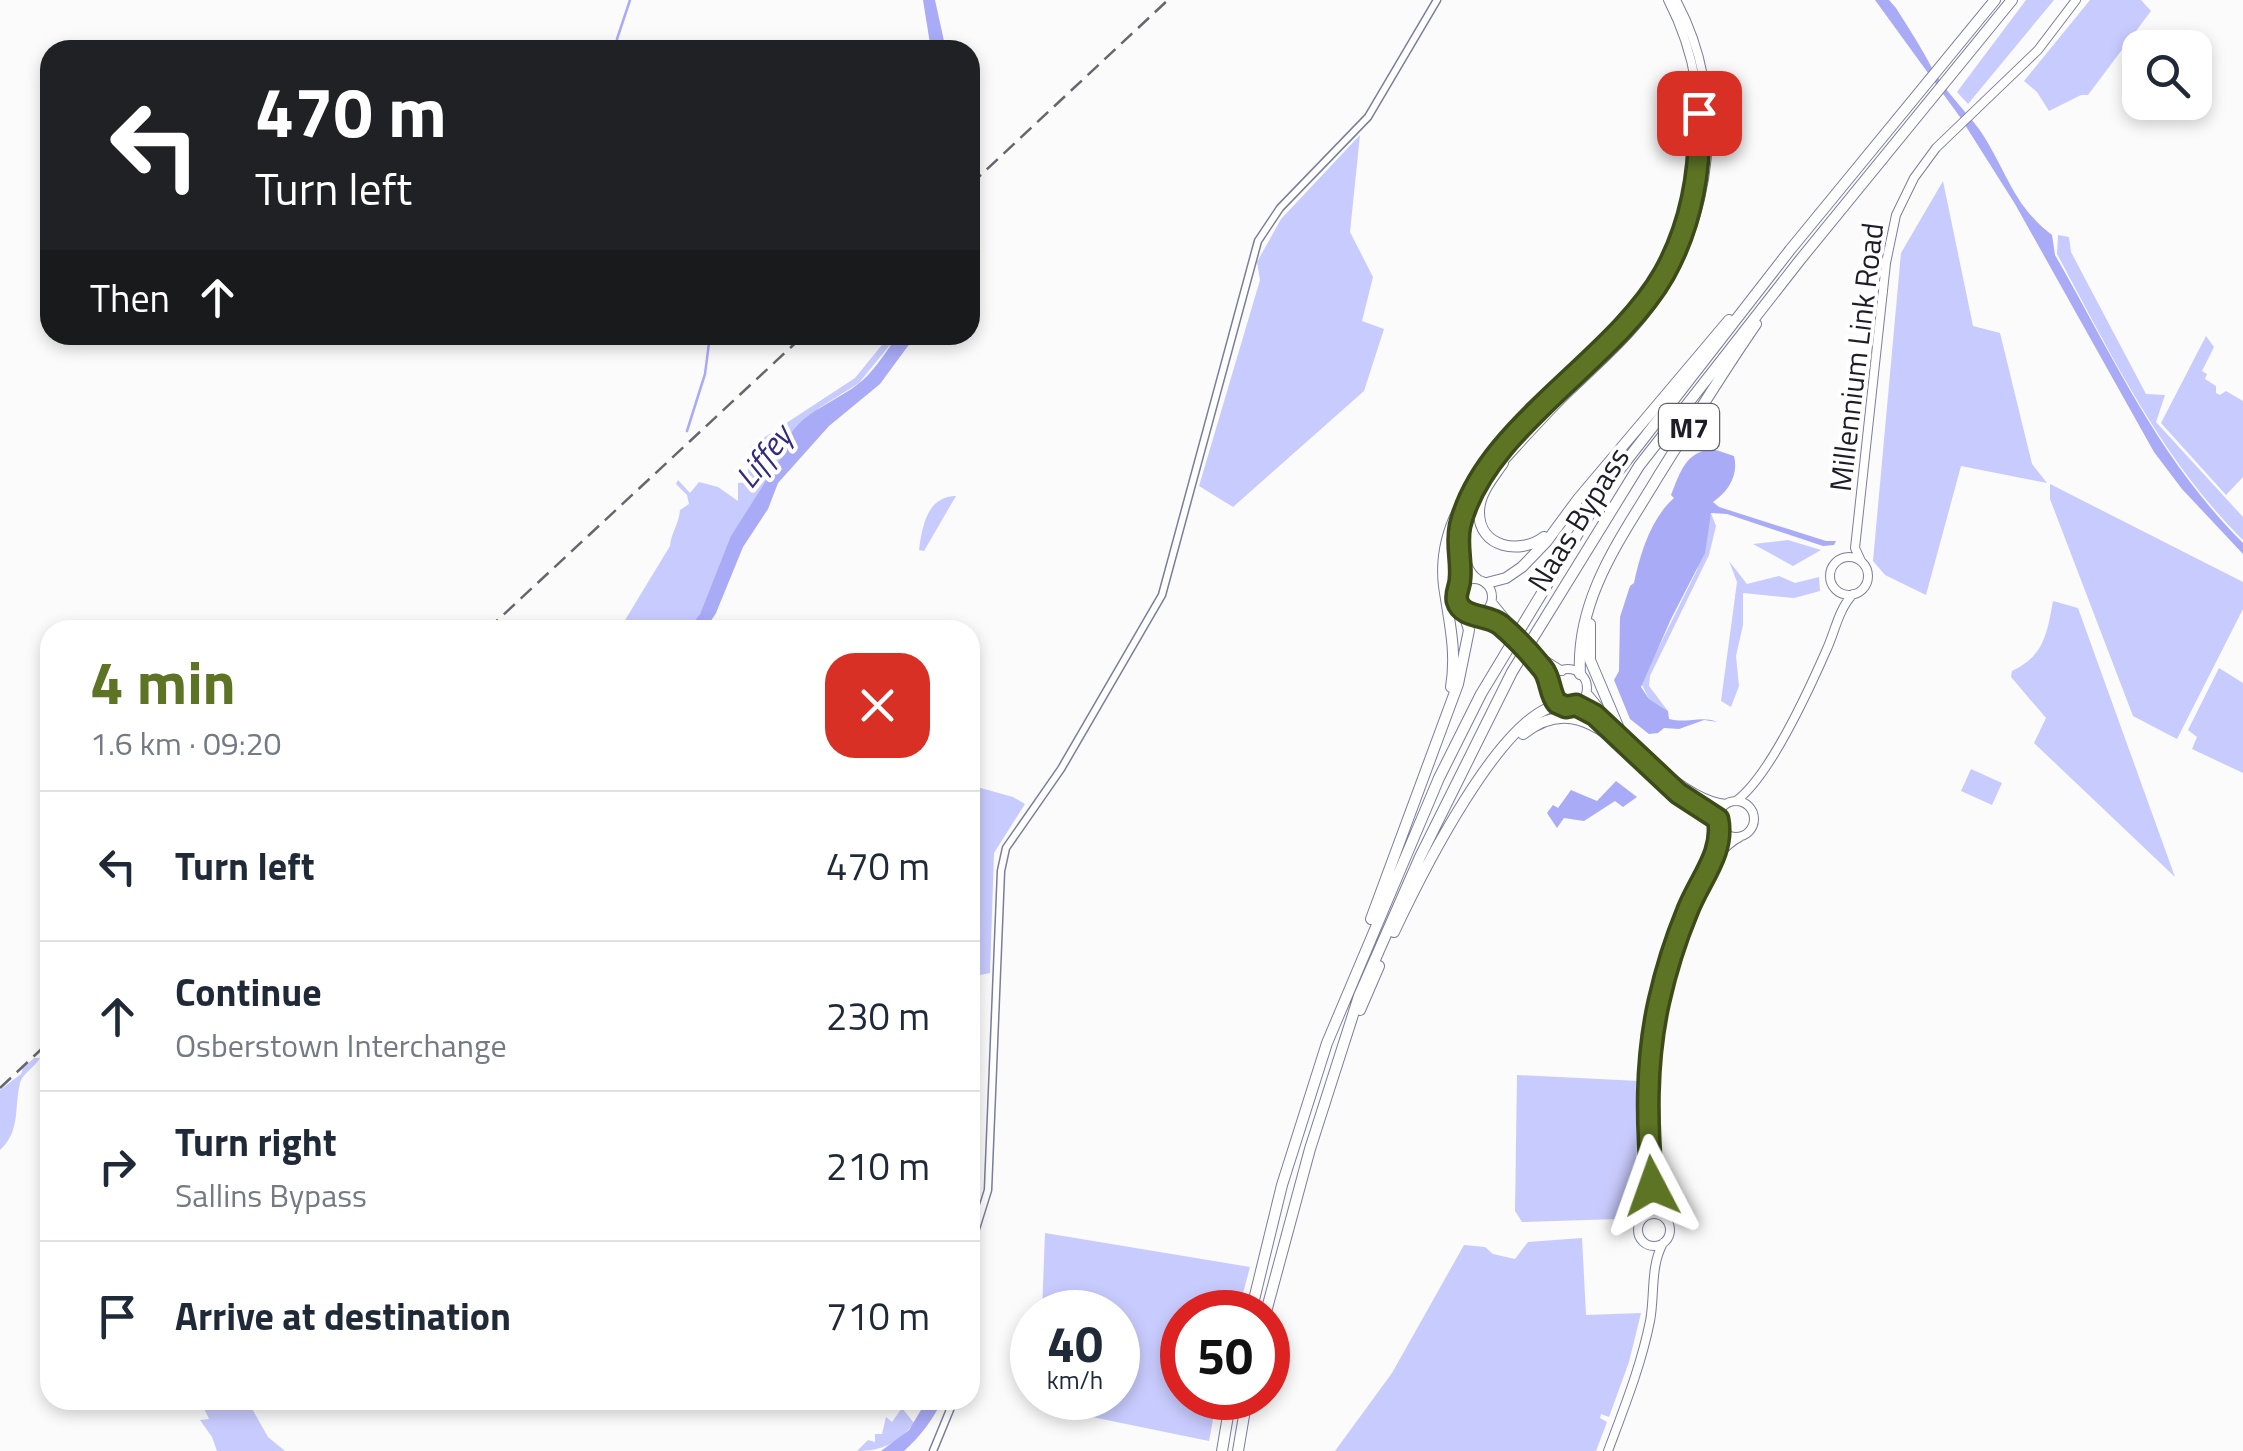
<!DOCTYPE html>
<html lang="en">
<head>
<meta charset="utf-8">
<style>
  :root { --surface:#fff; --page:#f6f6f7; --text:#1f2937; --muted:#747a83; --line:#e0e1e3; --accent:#5e7425 }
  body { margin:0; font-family:"Titillium Web",sans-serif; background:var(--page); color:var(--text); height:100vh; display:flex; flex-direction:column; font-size:38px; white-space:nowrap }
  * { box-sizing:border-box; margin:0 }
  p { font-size:32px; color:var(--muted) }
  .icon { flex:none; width:55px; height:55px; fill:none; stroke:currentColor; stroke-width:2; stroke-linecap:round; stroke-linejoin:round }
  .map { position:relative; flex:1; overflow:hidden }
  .sheet { position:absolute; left:40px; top:620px; width:940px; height:790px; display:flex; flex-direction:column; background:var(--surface); border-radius:30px; box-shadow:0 5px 15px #0003 }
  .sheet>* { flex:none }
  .banner { position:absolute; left:40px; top:40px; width:940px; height:305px; border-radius:30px; box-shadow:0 5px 15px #0003; background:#202124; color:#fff; overflow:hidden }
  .fabs { position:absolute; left:2122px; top:30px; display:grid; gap:20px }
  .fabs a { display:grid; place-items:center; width:90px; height:90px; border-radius:20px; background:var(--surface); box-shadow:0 5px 15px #0003; font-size:50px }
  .speed { position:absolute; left:1010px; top:1290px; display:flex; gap:20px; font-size:50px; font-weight:700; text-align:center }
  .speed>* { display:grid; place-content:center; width:130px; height:130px; border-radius:50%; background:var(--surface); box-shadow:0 5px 15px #0003; line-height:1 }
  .speed small { font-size:25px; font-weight:400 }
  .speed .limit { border:15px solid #d22; background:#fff; color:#111 }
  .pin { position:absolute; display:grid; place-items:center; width:85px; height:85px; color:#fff; margin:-42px; border-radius:20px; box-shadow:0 5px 15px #0006 }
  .me { position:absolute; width:110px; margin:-55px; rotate:356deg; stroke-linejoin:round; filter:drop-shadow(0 0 8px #0008) }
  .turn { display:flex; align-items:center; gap:35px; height:210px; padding:0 50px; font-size:45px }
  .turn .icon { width:130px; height:130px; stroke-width:2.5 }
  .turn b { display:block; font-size:70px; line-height:85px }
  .then { display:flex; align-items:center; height:95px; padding:0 50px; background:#0003; gap:20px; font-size:38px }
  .round { display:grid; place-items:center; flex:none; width:105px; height:105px; border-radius:30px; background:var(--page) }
  .headline { display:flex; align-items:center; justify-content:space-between; height:170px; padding:0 50px }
  h1 { font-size:60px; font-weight:700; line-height:75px; color:var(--accent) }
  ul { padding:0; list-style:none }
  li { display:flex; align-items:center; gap:30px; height:150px; padding:0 50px; border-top:2px solid var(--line) }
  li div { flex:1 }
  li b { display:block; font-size:38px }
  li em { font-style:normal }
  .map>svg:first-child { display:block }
  .green { fill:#c8cbfd }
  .water { fill:#a9abf6 }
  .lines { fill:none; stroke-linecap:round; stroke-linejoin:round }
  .stream { stroke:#a9abf6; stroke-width:2.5 }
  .tertiary-casing { stroke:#7b7d9c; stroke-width:9 }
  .secondary-casing { stroke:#7b7d9c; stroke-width:10 }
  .motorway-casing { stroke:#7b7d9c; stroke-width:12 }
  .tertiary { stroke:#fff; stroke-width:6 }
  .secondary { stroke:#fff; stroke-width:8 }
  .motorway { stroke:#fff; stroke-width:10 }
  .rail { stroke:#66666e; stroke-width:2.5; stroke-dasharray:15 8; stroke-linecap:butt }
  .secondary-bridge-casing { stroke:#7b7d9c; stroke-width:10; stroke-linecap:butt }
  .secondary-bridge { stroke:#fff; stroke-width:8 }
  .route-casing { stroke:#3d4b18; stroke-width:25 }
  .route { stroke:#5e7425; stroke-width:18 }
  .labels { text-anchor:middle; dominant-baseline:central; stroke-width:8; stroke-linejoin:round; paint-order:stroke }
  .shield { fill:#fff; stroke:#616169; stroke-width:2.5 }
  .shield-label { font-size:28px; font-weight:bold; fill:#1d1d29 }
  .street-label { font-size:30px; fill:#1d1d29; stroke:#fff }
  .water-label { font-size:32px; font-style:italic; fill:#33297d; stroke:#fff }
</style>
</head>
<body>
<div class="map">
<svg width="2243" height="1451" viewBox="0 0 2243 1451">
  <rect width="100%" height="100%" fill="#fbfbfb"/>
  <path class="green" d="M2026,0H2054L1968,104L1957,92Z
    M2090,0H2141L2151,11L2088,95H2081L2049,111L2037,92L2024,81Z
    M1360,135L1350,232L1373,277L1362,321L1384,329L1364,391L1233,507L1199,486L1260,280L1257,262L1281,219Z
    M1943,181L1973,326L2000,333L2032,464L2047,483L1961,466L1926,595L1885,575L1873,561L1901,253Z
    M2058,235L2069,237L2071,252L2146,394L2165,395L2156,422L2243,517V540C2161,459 2111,354 2057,254Z
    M890,335H898L859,383L819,408L783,454L731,538L700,614L687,630H619L670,546C671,533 679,524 680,510L689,504L687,495L676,484L678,480L690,493L699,482L718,487L738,501V483L747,482L750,447L855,378Z
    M2206,336L2214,347L2202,371L2207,374L2205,379L2216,386V393L2220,395L2226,391L2243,401V477L2226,495L2161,423Z
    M2050,484L2243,582V609L2177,739L2133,716L2050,499Z
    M956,496L924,551L919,550C922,527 927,496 956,496Z
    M1711,513L1716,526L1709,555L1650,676L1649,686L1668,711L1649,699L1641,683L1697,570Z
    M1788,540L1821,550L1793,566L1753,544Z
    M1729,561L1747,584L1779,576L1795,583L1819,577L1820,591L1794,598L1743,593V625L1736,656L1739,686L1731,707L1721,701L1737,582Z
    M2053,601L2078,608L2175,877L2034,743L2046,718L2011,677L2012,671C2044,656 2047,634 2053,601Z
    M2219,668L2243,683V773L2192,749L2197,737L2188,730Z
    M1971,769L2002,783L1992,805L1961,791Z
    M970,785L1013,797L1025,804L994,853L990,973L971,977Z
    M34,1058H40C35,1067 22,1074 20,1083C14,1107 21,1131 0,1150V1090L21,1074L23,1068Z
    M1517,1075L1639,1081L1636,1092L1637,1201L1632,1209L1618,1219L1522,1222L1515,1211Z
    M1045,1233L1250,1267L1238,1312H1182V1398H1217L1209,1441L1058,1410L1059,1398H1118V1312H1042Z
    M1582,1238L1586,1315L1641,1313L1629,1362L1609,1417L1601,1414L1600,1418L1607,1422L1596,1451H1335L1392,1373L1464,1245L1485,1247L1493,1254L1515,1259L1528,1242Z
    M200,1400H247L268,1437L285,1451H217L212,1437L200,1420L209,1419Z
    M902,1408L914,1423C898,1443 882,1451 857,1451L868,1440L875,1442V1434H882L886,1417L892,1422Z"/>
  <path class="water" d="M923,0H935L946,50H931Z
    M1875,0H1889L1896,8C1908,27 1921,47 1932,68C1944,90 1964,109 1979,129C2006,168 2012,205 2052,235L2055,255C2114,358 2158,458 2243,543V554L2182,489L2154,452L2015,204L1960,117Z
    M898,335H916L880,384L829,426L778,483L768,509L743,547L716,613L705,630H687L700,614L731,536L783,454C789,414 836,404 863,380C877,367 887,350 898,335Z
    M1713,449L1734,456C1739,475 1728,492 1713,502L1719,507L1826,541H1836L1834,545L1823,546L1727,514L1711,513L1705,553L1671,619L1641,687L1649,699L1668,711L1669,719C1689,724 1699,715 1718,722L1704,720L1679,729L1664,728L1658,733L1649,734L1630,719L1614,680L1619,671L1620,617L1630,586L1634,583C1640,554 1651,518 1674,498L1671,495C1681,471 1685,452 1713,449Z
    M1616,781L1637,797L1623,807L1615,801L1584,821L1564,818L1557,828L1547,813L1553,805L1558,808L1571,790L1597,801Z
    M927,1400H943C932,1420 921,1436 904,1451H881L909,1430Z"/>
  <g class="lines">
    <path class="stream" d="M619,50L617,39L630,0
      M687,431L705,374L710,335"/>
    <g class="tertiary-casing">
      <path id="tertiary" d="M970,1268L974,1235L988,1190L1001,871L1006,848L1061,769L1162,595L1258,241L1280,208L1368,117L1437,0
        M933,1451L954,1400"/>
    </g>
    <g class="secondary-casing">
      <path id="secondary" d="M1493,462C1531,411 1584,374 1626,326C1705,237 1723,106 1668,0
        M1502,463C1524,439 1546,414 1570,391C1597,365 1626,340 1649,309C1714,222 1729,97 1676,0
        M1470,512C1464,533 1458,564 1478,579
        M1830 576a19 19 0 1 1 38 0a19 19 0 1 1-38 0Z
        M1861,561L1855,548L1886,263L1896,215L1914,178L1936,148L2038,50L2076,0
        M1456 597a18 18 0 1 1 36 0a18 18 0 1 1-36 0Z
        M1458,590L1460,528L1475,491
        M1492,602L1508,622
        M1478,614H1484L1504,627
        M1543,659L1562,671
        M1549 688a19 19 0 1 1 38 0a19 19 0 1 1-38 0Z
        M1587,693C1615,728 1681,800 1726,804
        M1576,705L1595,715L1618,737
        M1638,758L1678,793L1718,819
        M1718 819a18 18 0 1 1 36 0a18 18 0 1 1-36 0Z
        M1736,801C1770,776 1808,692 1826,651C1835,632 1838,610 1853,594
        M1638 1230a16 16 0 1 1 32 0a16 16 0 1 1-32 0Z
        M1646,1216C1656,1178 1647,1139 1647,1100C1647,1035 1679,869 1740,837
        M1608,1451C1624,1408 1641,1366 1650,1321C1655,1295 1650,1267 1663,1243"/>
    </g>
    <g class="motorway-casing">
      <path id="motorway" d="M1503,463C1493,478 1479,493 1479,512C1479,548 1520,555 1544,537
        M1487,583L1506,578L1522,567L1547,541L1578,499L1729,320
        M1590,624V660L1620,731
        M1580,674C1576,597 1622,537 1659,475C1691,424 1722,373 1756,324
        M1451,687C1457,651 1449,621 1444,586C1438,536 1462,494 1495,459
        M1523,734C1569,697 1602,730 1640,759
        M1371,919L1458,684L1469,630L1463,611
        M1394,932C1418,881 1502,709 1561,705
        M1360,1010L1379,966
        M1251,1312L1282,1185L1327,1043L1439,778L1481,694L1606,487L1790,250L1995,0
        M1266,1312L1310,1149L1359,996L1420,857L1512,672L1639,466L1800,260L2012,0
        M1222,1451L1231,1398
        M1238,1451L1247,1398"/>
    </g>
    <use href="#tertiary" class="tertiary"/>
    <use href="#secondary" class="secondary"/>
    <use href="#motorway" class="motorway"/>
    <path class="rail" d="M970,185L1168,0
      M487,630L804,335
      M0,1088L50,1041"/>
    <g class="secondary-bridge-casing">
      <path id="secondary-bridge" d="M1508,622L1543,659
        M1504,627L1537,664"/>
    </g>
    <use href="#secondary-bridge" class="secondary-bridge"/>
  </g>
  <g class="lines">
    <g class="route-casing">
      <path id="route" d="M1652,1186C1647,1124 1645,1063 1659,1001C1666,970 1675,941 1687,912C1699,880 1725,853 1718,819L1678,793L1595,715L1576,705L1566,707L1557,703C1549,693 1551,679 1543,669C1531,654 1515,637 1501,625C1488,614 1462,619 1457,601C1455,593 1460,587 1460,579C1462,561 1456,545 1460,526C1483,428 1614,362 1664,274C1692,224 1701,169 1699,113"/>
    </g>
    <use href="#route" class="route"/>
  </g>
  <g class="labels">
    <rect class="shield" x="1659" y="404" width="60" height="46" rx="8"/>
    <g class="shield-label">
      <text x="1689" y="427">M7</text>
    </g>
    <g class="street-label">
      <text transform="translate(1856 357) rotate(-83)">Millennium Link Road</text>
      <text transform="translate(1578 519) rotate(-58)">Naas Bypass</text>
    </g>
    <g class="water-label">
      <text transform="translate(763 456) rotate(-52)">Liffey</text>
    </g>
  </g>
</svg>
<div class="fabs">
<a><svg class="icon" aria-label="search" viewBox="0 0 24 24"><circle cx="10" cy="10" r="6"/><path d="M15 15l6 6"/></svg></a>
</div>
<div class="speed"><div>40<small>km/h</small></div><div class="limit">50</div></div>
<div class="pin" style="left:1699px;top:113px;background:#d93025"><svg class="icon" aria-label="arrive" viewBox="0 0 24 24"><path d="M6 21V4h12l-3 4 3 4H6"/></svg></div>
<svg class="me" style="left:1652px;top:1186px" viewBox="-20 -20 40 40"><path d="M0-17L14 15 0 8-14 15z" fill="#5e7425" stroke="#fff" stroke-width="4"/></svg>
<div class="banner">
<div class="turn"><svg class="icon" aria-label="left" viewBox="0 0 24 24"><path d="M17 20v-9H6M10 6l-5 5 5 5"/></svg><div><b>470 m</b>Turn left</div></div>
<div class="then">Then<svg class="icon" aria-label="ahead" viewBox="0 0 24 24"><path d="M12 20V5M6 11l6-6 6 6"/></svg></div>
</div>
<section class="sheet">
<div class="headline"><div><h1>4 min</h1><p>1.6 km · 09:20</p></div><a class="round" style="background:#d93025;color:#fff"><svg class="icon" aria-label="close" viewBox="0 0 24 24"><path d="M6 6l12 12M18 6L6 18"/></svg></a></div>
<ul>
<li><svg class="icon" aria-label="left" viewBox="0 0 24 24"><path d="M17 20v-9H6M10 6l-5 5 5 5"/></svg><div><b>Turn left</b></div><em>470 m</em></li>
<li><svg class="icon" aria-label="ahead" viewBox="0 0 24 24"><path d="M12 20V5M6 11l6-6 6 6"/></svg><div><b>Continue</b><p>Osberstown Interchange</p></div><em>230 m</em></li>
<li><svg class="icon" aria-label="right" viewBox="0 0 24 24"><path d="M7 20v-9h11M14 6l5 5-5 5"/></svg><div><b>Turn right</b><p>Sallins Bypass</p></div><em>210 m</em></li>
<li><svg class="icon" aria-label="arrive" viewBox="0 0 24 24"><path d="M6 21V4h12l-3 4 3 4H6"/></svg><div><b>Arrive at destination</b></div><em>710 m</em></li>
</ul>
</section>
</div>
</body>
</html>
